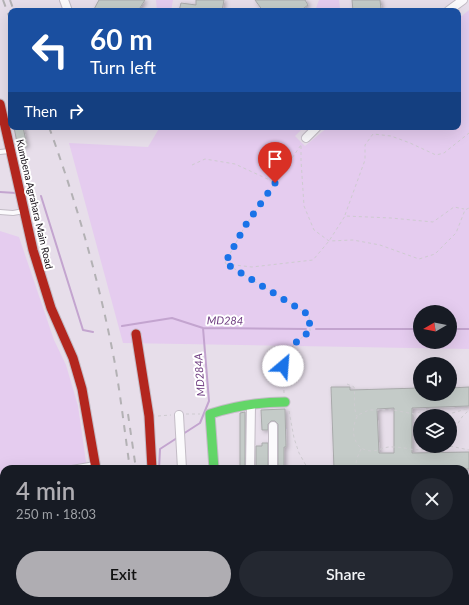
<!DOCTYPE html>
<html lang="en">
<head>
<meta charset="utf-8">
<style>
  :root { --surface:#171b24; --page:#242831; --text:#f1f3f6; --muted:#9ea1a6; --accent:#afadb2 }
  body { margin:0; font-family:Lato,sans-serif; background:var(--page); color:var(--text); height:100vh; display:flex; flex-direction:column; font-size:15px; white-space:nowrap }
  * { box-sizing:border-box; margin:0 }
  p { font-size:13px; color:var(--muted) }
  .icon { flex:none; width:22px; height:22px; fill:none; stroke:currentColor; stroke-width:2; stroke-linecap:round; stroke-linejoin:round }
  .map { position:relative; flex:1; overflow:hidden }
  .details { position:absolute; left:0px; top:465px; width:469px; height:140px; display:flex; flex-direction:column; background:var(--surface); border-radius:12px 12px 0 0; box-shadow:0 4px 16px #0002 }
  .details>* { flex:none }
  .hud { position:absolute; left:8px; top:8px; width:453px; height:122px; border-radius:8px; box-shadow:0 4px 16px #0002; background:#1a4fa0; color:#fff; overflow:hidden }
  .needle { width:26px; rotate:261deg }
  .buttons { position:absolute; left:413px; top:305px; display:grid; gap:8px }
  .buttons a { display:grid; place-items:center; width:44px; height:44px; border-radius:50%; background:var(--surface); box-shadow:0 4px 16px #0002; font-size:20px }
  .pin { position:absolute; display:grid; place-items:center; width:34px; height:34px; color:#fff; margin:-41px -17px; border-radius:50% 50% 50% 0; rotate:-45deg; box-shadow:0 0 4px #0007 }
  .pin .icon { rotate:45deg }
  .me { position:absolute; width:44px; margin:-22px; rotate:27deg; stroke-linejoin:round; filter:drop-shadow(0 0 3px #0008) }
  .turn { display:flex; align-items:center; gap:14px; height:84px; padding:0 16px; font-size:18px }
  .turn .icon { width:52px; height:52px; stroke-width:2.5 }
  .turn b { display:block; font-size:28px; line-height:34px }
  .then { display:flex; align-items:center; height:38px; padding:0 16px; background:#0003; gap:8px; font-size:15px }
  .round { display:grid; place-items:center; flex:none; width:42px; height:42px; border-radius:21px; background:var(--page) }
  .summary { display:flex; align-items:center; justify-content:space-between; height:68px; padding:0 16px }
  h1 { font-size:24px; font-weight:600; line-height:30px; color:var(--accent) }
  .cta { display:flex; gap:8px; margin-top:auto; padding:8px 16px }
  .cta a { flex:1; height:46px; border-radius:24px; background:var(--accent); color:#111; font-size:16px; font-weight:600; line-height:46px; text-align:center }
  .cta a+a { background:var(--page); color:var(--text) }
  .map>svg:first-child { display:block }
  .green { fill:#e5ccef; fill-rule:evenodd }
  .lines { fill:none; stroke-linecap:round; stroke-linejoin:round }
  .stream { stroke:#c3a4cf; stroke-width:2 }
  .building { fill:#c4cbc8; stroke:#a9aaab; fill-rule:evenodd; filter:url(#shadow) }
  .lane-casing { stroke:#c3bcc6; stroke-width:6 }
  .street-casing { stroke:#c3bcc6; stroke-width:10 }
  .fast-casing { stroke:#c3bcc6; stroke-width:11 }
  .jam-casing { stroke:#c3bcc6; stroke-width:11 }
  .path { stroke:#cecbd0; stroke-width:1; stroke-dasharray:3 3; stroke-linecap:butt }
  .lane { stroke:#fbfafc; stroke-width:4 }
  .street { stroke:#fbfafc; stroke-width:8 }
  .fast { stroke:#63d668; stroke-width:9 }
  .jam { stroke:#b3261e; stroke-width:9 }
  .rail { stroke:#b3b1b4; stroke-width:2; stroke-dasharray:7 7; stroke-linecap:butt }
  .route { stroke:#1a73e8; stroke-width:7; stroke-dasharray:0 12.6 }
  .labels { text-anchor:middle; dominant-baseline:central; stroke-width:4; stroke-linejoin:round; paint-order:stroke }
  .street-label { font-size:10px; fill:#140e16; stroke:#fff }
  .water-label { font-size:11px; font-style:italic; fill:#6d3a7f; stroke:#fff }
</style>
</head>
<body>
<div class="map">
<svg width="469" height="605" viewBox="0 0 469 605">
  <defs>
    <filter id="shadow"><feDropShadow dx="2" dy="1.5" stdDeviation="2" flood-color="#0004"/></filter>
  </defs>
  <rect width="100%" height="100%" fill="#e7deea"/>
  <path class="green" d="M156,0H173L171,11H157Z
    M319,0H339L340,9L315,11Z
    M469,10V349L123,343L69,143L148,147L160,127H304L295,136L305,146L328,127H458V19ZM420,312H450V342H420Z
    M0,231L19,237L54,340L66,365L78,406L87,469H4V521H0Z
    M0,581H4V601H103V605H0Z"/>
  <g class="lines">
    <path class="stream" d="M0,192L16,193
      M27,194L29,195
      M41,196L83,330L93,332
      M122,326L172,318L203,328L306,329
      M316,329H420
      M450,329H469
      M183,434L200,423L209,401L203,328
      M159,469L160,449L177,438
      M158,601V605"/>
  </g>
  <path class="building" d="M99,0H145L138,11H93Z
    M196,0H224L222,11H179L181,3L196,5Z
    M255,0H305L308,5L300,11H263Z
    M352,0H380L381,9L353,11Z
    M14,127H23L27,146L18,148Z
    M331,387H350V390L420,388V394H450V388L469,387V406L412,408V453L469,452V469H334ZM394,408V453H379L377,409Z
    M285,409L286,447H284V469H278V424L275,421H271L268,424V430H262L261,410Z
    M245,412V469H240V413Z
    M262,443H268V468L256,469V446H262Z"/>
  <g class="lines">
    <g class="lane-casing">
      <path id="lane" d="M0,152L9,151
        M0,212L13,213L24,211
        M45,469H46
        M66,469L95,464"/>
    </g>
    <g class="street-casing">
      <path id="street" d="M64,0L68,11
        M448,11L463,0
        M306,138L317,127
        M179,415L182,469
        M250,469L251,405
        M273,469V426
        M465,592H469
        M243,601V605
        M341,601V605
        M206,605V601
        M280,605V601
        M309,605V601
        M457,605L458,601"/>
    </g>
    <g class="fast-casing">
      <path id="fast" d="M214,469L210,414C235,406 259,402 285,402
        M113,601V605
        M371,605L403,601"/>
    </g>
    <g class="jam-casing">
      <path id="jam" d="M0,104L33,250L51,308L73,358L82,389L96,469
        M136,334L149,416L152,469"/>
    </g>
    <path class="path" d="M301,146V160L304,206L314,230L329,241L353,240L380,245L419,259L435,254L456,233L465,210L469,208
      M192,165L205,159L235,164L274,182
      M345,215L365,160V145L373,134L391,136L410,143L436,155L444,153L469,133
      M226,264L252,267L313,260L329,241L345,216L391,218L433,222L454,207L464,209
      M347,384L354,387C356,398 352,405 357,416
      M284,393L283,366L294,344L310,331L309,315L225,263L245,226L301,145
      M289,411L294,438L299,453L308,469
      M186,414H200
      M414,414L416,424L420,432
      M158,416L171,415
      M436,446C417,454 410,447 393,447C385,446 379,451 371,451C352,450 350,428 358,415L369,410H393L414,414L428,409H433L449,414L466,409L468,411L462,417L450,436
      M450,446L469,450
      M355,469L357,458L361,449"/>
    <use href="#lane" class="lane"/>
    <use href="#street" class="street"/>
    <use href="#fast" class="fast"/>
    <use href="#jam" class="jam"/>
    <path class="rail" d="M3,0L11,21
      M10,0L14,11
      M49,127C77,204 100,284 115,364C121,399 125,434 130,469
      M128,414L136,469
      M141,601L142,605"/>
  </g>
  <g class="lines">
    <path class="route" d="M275,183L245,226L225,263L309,315L310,331L294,344L283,366"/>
  </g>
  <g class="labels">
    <g class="street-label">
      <text transform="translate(35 204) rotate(77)">Kumbena Agrahara Main Road</text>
    </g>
    <g class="water-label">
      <text transform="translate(225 320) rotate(1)">MD284</text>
      <text transform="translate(199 375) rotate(-94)">MD284A</text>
    </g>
  </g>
</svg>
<div class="buttons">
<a><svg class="needle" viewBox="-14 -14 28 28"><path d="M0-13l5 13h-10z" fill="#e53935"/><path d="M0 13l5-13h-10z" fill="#9ea1a6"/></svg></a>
<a><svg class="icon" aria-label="sound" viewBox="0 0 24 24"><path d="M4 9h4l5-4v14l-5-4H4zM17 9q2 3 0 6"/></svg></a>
<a><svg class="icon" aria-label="layers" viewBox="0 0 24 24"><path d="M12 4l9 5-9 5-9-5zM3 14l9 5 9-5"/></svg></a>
</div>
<div class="pin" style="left:275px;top:183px;background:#d93025"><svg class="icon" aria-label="arrive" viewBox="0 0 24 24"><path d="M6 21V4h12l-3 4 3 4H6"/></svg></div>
<svg class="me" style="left:283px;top:366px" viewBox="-20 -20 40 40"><circle r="19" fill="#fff"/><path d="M0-13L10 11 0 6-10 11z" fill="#1a73e8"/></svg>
<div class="hud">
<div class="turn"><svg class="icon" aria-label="left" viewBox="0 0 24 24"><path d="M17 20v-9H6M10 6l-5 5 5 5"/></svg><div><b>60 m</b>Turn left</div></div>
<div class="then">Then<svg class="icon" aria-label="right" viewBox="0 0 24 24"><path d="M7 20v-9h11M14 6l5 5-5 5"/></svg></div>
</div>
<section class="details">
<div class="summary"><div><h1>4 min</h1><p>250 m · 18:03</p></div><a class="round"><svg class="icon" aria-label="close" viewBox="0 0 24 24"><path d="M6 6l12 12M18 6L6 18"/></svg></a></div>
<div class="cta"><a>Exit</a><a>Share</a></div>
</section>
</div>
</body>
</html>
